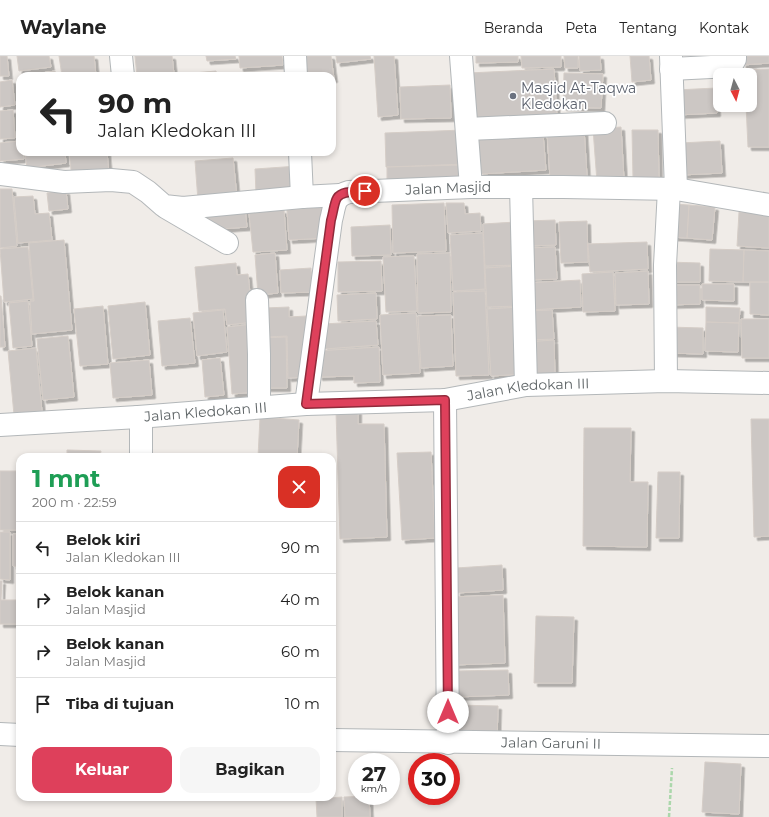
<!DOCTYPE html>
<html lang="id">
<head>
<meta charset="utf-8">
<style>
  :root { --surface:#fff; --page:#f6f6f6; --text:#222; --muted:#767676; --line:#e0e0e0; --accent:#de405b }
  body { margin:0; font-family:Montserrat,sans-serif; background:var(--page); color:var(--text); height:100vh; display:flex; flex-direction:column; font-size:15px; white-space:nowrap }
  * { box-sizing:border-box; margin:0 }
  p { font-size:13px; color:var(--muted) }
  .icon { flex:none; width:22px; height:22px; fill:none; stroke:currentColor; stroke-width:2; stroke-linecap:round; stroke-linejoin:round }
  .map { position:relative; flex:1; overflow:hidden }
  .side { position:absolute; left:16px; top:397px; width:320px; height:348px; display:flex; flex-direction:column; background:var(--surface); border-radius:12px; box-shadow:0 2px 6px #0003 }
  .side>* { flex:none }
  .hud { position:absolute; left:16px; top:16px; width:320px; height:84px; border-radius:12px; box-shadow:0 2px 6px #0003; background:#fff; color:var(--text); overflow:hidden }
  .needle { width:26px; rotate:174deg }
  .buttons { position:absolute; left:713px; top:12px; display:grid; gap:8px }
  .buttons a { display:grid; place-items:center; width:44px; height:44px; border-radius:8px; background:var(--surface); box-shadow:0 2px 6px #0003; font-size:20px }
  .speed { position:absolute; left:348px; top:697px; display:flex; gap:8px; font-size:20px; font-weight:700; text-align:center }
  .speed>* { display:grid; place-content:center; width:52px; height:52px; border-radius:50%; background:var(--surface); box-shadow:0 2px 6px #0003; line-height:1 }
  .speed small { font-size:10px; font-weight:400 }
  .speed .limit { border:6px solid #d22; background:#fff; color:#111 }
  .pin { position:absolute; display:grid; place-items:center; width:34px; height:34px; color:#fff; margin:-17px; border:2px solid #fff; border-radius:50%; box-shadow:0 1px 4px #0007 }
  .me { position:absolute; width:44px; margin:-22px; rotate:0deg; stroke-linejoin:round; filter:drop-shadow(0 0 3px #0008) }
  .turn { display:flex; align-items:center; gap:14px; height:84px; padding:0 16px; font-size:18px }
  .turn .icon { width:52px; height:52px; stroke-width:2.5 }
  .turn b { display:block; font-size:28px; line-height:34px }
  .round { display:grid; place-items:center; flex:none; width:42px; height:42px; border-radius:12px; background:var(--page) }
  .headline { display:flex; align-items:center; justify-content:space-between; height:68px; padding:0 16px }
  h1 { font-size:24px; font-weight:700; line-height:30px; color:#1e9e55 }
  .button { display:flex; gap:8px; margin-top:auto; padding:8px 16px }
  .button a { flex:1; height:46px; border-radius:12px; background:var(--accent); color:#fff; font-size:16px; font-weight:700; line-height:46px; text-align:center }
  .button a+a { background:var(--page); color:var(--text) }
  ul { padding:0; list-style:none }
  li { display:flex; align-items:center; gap:12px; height:52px; padding:0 16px; border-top:1px solid var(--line) }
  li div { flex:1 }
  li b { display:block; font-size:15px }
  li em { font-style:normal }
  header { display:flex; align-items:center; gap:24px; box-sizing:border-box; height:56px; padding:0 20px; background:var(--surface); border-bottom:1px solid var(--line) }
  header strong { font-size:19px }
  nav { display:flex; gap:22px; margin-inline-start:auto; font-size:14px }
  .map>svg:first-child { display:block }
  .building { fill:#ccc7c4; stroke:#d5cdc7; filter:url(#shadow) }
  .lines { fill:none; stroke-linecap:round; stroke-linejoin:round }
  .minor-casing { stroke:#b3b7b9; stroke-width:24 }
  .path { stroke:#abd7ab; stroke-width:2.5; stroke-dasharray:4 2; stroke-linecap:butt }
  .minor { stroke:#fff; stroke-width:22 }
  .route-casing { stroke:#902a3b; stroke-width:10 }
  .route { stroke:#de405b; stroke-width:7 }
  .worship-dot { fill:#6b7280; stroke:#fff; stroke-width:1.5 }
  .labels { text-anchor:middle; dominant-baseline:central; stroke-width:3.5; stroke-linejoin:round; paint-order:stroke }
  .worship-label { font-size:14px; fill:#5b616d; stroke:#fff; text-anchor:start }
  .street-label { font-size:14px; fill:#5f6567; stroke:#fff }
</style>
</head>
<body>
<header>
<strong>Waylane</strong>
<nav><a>Beranda</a><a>Peta</a><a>Tentang</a><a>Kontak</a></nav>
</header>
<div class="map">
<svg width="769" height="761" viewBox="0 0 769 761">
  <defs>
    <filter id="shadow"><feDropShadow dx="3.5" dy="3.5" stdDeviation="0" flood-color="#0004"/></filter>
  </defs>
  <rect width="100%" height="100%" fill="#f0ece8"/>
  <path class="building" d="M0,0H7L9,20H0Z
    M17,0H49L51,11L19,15Z
    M59,0H94L96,20H62Z
    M135,0H172L174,18L157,20H137Z
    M206,0H235L236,3L207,5Z
    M239,0H282L283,9L240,12Z
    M304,0H331L334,23H332V20H304Z
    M336,0H370L371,3L337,7Z
    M374,0H394L398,59L378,61Z
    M476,0H518V6L476,7Z
    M521,0H561V11L522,12Z
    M564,0H578V12H565Z
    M579,0H600L601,14L580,15Z
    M630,0H649L651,24L632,26Z
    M742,0H769V7L743,9Z
    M554,13L557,62L471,67L468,17Z
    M769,13V91H748L746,49H750V19H745V14Z
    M55,15L56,20H20Z
    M216,15L217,20H182V18Z
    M564,17L603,18L601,52L563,51Z
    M174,18V20H157Z
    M285,18V20H261Z
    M12,24L15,49L0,51V26Z
    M450,29L451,62L401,63L400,31Z
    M716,32L717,57L677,59L676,34Z
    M18,45H20V61Z
    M13,54L15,82L0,83V55Z
    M621,71L624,124L597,126L593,73Z
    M584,73L587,120L550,122L547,75Z
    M463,74L464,108L386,111L385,77Z
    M632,74H658L659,123H633Z
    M543,78L546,114L480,118L477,82Z
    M20,85V96H23L24,103L0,105V87Z
    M720,85L722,117L681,119L680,87Z
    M25,96H65L66,107L27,112Z
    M69,96H107L109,118L72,122Z
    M233,102L237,142L198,145L195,105Z
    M465,109L466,130L387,132V111Z
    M298,110L300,135L256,138L255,113Z
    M0,133H12L17,190L0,192Z
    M66,135L68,153L49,155L47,137Z
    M33,140L35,158L49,157L52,184L18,187L14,141Z
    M444,147L446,195L393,197L392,149Z
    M446,147H464L465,158L480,157L481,175L448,177Z
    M673,148L689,149L687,182L671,181Z
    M689,149L715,151L712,184L687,182Z
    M322,151L325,182L289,184L287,154Z
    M245,152L247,171L207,174L206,155Z
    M284,154L287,194L253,196L249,157Z
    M739,156L769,158V192L737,190Z
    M555,164L556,189L527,190L526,165Z
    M587,165L588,206L561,207L559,166Z
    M516,166L518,209L485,210L483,168Z
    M390,169L391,199L352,200L351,171Z
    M483,177L485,233L453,235L450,179Z
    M64,184L72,274L32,278L30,245H34L29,187Z
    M647,186L648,213L590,216L588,188Z
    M28,191L33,243L4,246L0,193Z
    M555,191L557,223L528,224L527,192Z
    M710,193L744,194L743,226L709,225Z
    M744,194L769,195V226H743Z
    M275,197L278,237L258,239L255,199Z
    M450,197L451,256L418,257L417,198Z
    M414,200L417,255L386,256L383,201Z
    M381,205L382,235L338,236V206Z
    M668,206L700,207V226H667Z
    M236,207L237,219L248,218L253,266L227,269L225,253L199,255L195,211Z
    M518,210L520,250L487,251L485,212Z
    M311,212L312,236L281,237L280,214Z
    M648,215L649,248L616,249L615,217Z
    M613,216L615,255L583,256L582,218Z
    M580,224L581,251L528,254L526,227Z
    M750,226H769V259L750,258Z
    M702,228H734V245L702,244Z
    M667,229H700V248L668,249Z
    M485,235L489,319L456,320L453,236Z
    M376,237L377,263L338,265L337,239Z
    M0,240H1L5,291H0Z
    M28,245L32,290L13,292L9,247Z
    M145,246L150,299L113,303L108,250Z
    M103,250L108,308L80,310L74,253Z
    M289,251V261L306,260L307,321L288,322L287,280L265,281L264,252Z
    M520,251L523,318L491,320L487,253Z
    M706,251L740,252L739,267L706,266Z
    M223,254L227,296L197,300L193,257Z
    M552,254L554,283L527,284V255Z
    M416,257L420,317L383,319L380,259Z
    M451,259L453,310L421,312L418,260Z
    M190,262L195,307L162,310L158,265Z
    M741,263H769V302H742Z
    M376,265L378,289L324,293L323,268Z
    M706,266L739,267L738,296L705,295Z
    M253,268L255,336L232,338L227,271Z
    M669,271L703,272V298L668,297Z
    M68,280L74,341L43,344L37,283Z
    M286,281L287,332H262L261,282Z
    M554,284L555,322L529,323L527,286Z
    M379,291L380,326L354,327V320L319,321L318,295Z
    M36,292L42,356L14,359L8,295Z
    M220,302L224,339L205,341L202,304Z
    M149,304L152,339L113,342L110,307Z
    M358,355V368H384L387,481L340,483L336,356Z
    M260,361L299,364L297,401H258Z
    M751,363H769V480L754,481Z
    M584,372H631L630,426H648L647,491L583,490Z
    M67,394L101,395L100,401H67Z
    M431,396L435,482L402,484L397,397Z
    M0,415H20V474H0Z
    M658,416H680L679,482H656Z
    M0,476H10V524L0,523Z
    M13,478H20V511L13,510Z
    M502,509L503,534L457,537L456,512Z
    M20,520V568H0V525H2L1,544H20Z
    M503,539L505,607L453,609L451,541Z
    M536,560L574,561L572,627H534Z
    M508,614L509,639L456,641V615Z
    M455,649L498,650L497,685L454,684Z
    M705,706L741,708L739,758L702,756Z
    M369,740L370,761H345L344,741Z
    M342,741V761H317L316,743Z"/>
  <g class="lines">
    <g class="minor-casing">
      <g id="minor">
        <path d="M121,0L123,20"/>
        <path d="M295,0L296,20"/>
        <path d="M461,0L471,131"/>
        <path d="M671,0L676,133"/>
        <path d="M671,13L731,10L735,3V0"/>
        <path d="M467,73L605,67"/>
        <path d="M300,96L302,141"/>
        <path d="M0,118L64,126L111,124L133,126L148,136L164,150L183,152L302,141L340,139"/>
        <path d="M521,131L526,329"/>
        <path d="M167,152L227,187"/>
        <path d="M257,244L259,298V351"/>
        <path d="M666,325L665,209L669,133"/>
        <path d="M445,344L448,687"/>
        <path id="s1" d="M306,348L331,164C335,150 333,140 349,136L471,131H563L676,133L769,149"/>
        <path d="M138,361L141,370V401"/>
        <path id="s2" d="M0,369L138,361L306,348L445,344L526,329L666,325L769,327"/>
        <path d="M0,678L20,679"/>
        <path id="s3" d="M332,684L769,690"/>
      </g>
    </g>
    <path class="path" d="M669,761L672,712"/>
    <use href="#minor" class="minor"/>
  </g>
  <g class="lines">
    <g class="route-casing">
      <path id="route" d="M365,135C357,136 342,134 337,142C334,147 333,158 331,164L306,348L445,344L448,656"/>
    </g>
    <use href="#route" class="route"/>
  </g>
  <circle class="worship-dot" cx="513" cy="40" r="4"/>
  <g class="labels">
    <g class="worship-label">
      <text x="521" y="32">Masjid At-Taqwa<tspan x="521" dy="16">Kledokan</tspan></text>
    </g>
    <g class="street-label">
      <text stroke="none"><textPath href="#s1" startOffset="321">Jalan Masjid</textPath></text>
      <text stroke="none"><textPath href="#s2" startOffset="530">Jalan Kledokan III</textPath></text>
      <text stroke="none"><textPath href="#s2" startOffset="206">Jalan Kledokan III</textPath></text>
      <text stroke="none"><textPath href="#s3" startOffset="219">Jalan Garuni II</textPath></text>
    </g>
  </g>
</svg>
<div class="buttons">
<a><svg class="needle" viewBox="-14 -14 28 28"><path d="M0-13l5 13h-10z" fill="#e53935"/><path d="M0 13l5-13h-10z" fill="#767676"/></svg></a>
</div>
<div class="speed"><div>27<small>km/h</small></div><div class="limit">30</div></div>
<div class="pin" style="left:365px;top:135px;background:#d93025"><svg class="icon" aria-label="arrive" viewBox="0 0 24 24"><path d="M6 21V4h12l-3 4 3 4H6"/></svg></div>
<svg class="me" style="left:448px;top:656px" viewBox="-20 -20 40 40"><circle r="19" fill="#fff"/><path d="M0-13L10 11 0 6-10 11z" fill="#de405b"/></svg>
<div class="hud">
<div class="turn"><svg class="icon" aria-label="left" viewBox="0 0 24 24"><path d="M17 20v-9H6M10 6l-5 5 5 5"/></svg><div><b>90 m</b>Jalan Kledokan III</div></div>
</div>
<section class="side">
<div class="headline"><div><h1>1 mnt</h1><p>200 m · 22:59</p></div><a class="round" style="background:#d93025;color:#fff"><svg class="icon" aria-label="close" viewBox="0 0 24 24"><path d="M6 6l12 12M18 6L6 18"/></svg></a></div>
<ul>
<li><svg class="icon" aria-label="left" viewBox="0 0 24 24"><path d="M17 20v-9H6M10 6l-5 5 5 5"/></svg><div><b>Belok kiri</b><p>Jalan Kledokan III</p></div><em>90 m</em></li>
<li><svg class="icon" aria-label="right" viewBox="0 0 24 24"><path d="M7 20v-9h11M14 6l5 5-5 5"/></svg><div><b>Belok kanan</b><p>Jalan Masjid</p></div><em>40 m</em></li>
<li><svg class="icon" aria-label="right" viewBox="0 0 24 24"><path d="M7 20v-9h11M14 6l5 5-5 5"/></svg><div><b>Belok kanan</b><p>Jalan Masjid</p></div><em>60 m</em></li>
<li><svg class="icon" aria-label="arrive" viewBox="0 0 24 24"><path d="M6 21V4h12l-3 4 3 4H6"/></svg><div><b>Tiba di tujuan</b></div><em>10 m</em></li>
</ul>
<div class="button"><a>Keluar</a><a>Bagikan</a></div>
</section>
</div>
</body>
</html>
